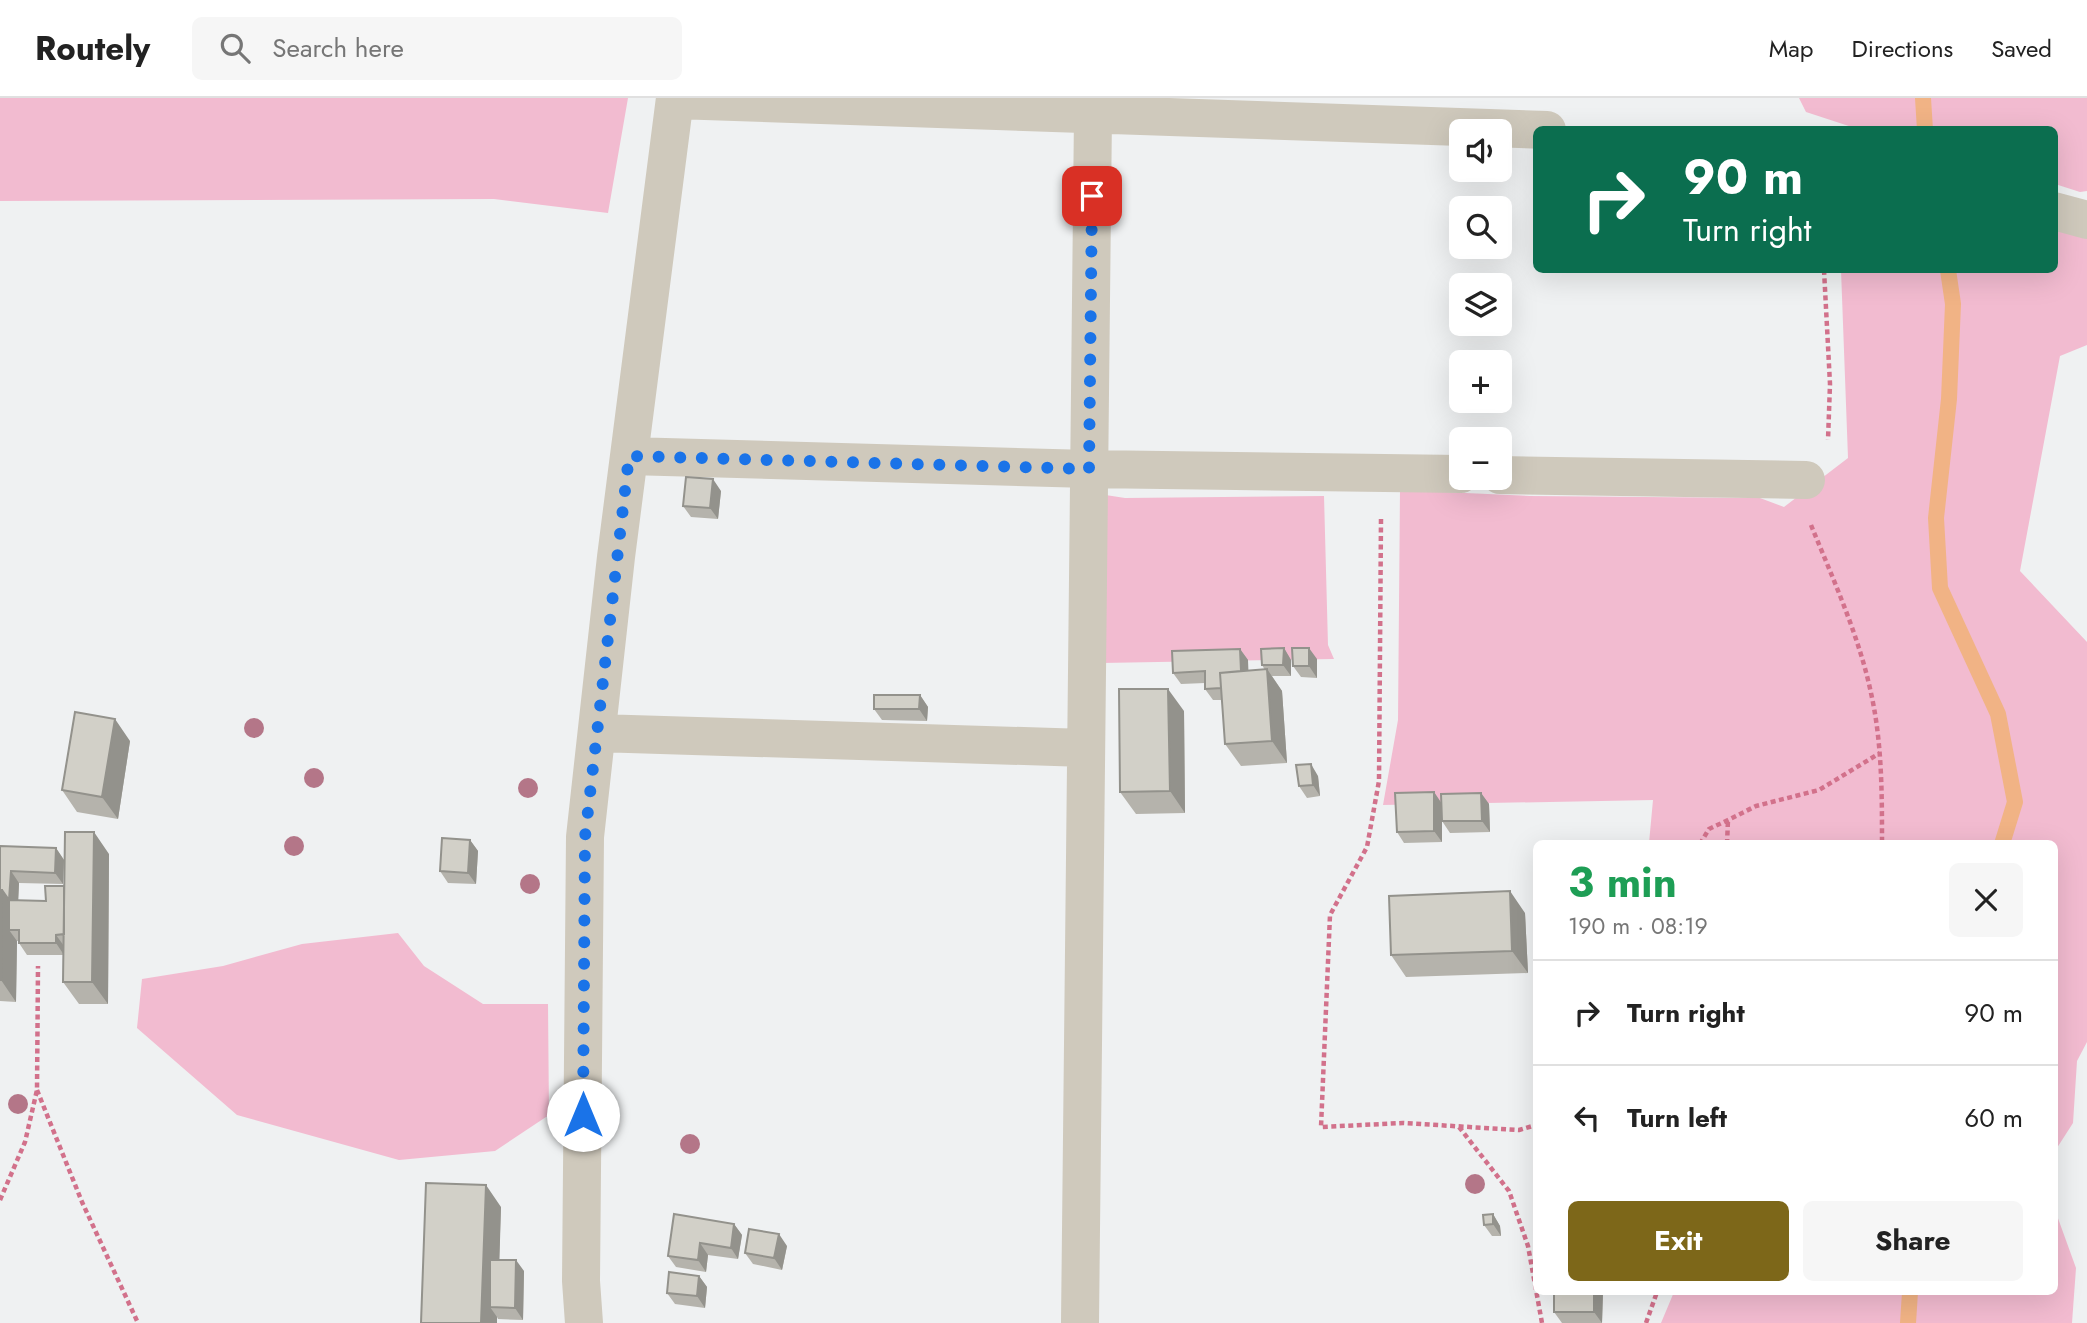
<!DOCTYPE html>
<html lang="en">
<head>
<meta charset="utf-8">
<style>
  :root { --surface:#fff; --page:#f6f6f6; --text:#222; --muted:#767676; --line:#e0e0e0; --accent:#7d6719 }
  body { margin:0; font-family:Jost,sans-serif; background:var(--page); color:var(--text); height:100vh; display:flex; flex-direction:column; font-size:26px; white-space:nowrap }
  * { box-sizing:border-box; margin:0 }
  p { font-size:23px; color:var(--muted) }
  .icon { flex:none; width:38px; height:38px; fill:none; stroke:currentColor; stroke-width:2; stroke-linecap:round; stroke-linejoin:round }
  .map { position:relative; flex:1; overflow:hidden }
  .drawer { position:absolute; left:1533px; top:742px; width:525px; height:455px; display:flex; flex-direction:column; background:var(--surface); border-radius:10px; box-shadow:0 7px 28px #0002 }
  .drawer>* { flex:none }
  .hud { position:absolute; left:1533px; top:28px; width:525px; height:147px; border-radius:10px; box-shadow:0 7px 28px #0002; background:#0b6e4f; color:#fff; overflow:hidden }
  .buttons { position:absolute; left:1449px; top:21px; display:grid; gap:14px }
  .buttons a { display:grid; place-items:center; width:63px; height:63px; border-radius:10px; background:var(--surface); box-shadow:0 7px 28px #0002; font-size:35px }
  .pin { position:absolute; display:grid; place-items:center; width:60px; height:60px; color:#fff; margin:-30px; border-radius:14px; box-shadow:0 4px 10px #0006 }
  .me { position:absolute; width:77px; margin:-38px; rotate:0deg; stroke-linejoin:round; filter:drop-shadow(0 0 5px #0008) }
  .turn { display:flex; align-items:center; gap:24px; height:147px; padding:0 35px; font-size:32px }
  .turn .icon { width:91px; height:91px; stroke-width:2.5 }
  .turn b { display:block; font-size:49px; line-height:60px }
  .round { display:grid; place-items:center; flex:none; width:74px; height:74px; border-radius:10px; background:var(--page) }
  .summary { display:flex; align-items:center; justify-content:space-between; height:119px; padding:0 35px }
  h1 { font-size:42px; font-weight:700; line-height:52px; color:#1e9e55 }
  .action { display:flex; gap:14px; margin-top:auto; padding:14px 35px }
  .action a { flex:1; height:80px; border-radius:10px; background:var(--accent); color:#fff; font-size:28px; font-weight:700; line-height:80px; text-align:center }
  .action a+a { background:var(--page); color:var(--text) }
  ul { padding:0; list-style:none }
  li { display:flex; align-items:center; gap:21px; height:105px; padding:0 35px; border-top:2px solid var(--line) }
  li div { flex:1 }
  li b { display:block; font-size:26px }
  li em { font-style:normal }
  header { display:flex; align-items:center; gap:42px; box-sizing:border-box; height:98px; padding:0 35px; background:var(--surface); border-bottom:2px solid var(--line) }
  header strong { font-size:33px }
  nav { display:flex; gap:38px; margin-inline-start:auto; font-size:24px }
  .search { width:490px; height:63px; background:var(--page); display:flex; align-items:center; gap:18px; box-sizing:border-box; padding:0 24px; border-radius:10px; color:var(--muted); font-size:26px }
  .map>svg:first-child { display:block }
  .green { fill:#f2bbd0 }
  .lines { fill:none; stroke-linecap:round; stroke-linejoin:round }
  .stream { stroke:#f1b385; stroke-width:16 }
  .path { stroke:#d2718b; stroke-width:4.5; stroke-dasharray:5 3.5; stroke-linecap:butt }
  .minor { stroke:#cfc9bc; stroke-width:38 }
  .tree { fill:#b47688 }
  .wall { fill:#b5b3ac }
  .shaded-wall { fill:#93928c }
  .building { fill:#d2d0c8; stroke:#93928c; stroke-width:2 }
  .route { stroke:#1a73e8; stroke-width:12; stroke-dasharray:0 21.6 }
</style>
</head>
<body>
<header>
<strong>Routely</strong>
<div class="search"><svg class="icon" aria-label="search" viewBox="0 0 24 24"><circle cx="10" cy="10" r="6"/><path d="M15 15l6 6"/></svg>Search here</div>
<nav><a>Map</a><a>Directions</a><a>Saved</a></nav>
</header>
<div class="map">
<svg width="2087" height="1225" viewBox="0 0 2087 1225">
  <rect width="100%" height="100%" fill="#eff1f2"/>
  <path class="green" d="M0,0H628L608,115L494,101L0,103Z
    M1799,0H2087V93L2080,94L2055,86L2054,32L1858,31L1806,14Z
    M2055,126L2087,134V247L2060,258L2020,473L2087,544V944L2077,963L2073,1025L2055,1053L2054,746L1649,745L1653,702L1383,707L1398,622L1400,392L1530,398L1760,400L1784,409L1848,360L1841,172H2054Z
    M1099,396L1125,400L1324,398L1328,547L1334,561L1101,565Z
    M398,835L424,868L483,906H548L549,1017L495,1053L399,1062L237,1017L137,930L142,881L223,868L302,846Z
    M2055,1112L2076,1170L2072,1225H1661L1674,1194H2054Z"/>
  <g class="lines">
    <path class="stream" d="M1923,0L1925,32
      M1948,172L1953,206L1949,301L1936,420L1940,490L1998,616L2015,704L2002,746
      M1908,1225L1910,1194"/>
    <path class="path" d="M1824,172L1830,286L1828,342
      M1381,421L1379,683L1367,749L1330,817L1321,1029L1403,1025L1519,1032L1536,1027
      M1811,427C1833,481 1859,538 1871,595C1882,644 1882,695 1882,746
      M1700,746L1709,731L1728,722L1756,708L1819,692L1880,655
      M1727,746L1728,722
      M37,992L82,1104L138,1225
      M1459,1029L1509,1093L1528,1148L1542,1225
      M0,1102L25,1044L37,992L38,868
      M1646,1225L1657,1194"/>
    <path class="minor" d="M675,2L1547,32
      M2054,113L2087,122
      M629,358L1089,371L1461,376
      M1500,377L1806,382
      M597,635L1086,650
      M584,1225L581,1183L585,739L616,459L675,0
      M1080,1225L1093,16"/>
  </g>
  <g class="tree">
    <circle cx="254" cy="630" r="10"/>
    <circle cx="314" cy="680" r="10"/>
    <circle cx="528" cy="690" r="10"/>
    <circle cx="294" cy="748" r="10"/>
    <circle cx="530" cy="786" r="10"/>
    <circle cx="18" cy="1006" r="10"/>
    <circle cx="690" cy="1046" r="10"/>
    <circle cx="1475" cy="1086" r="10"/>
  </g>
  <path class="wall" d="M721,393L718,421L691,419L683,408Z
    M1284,550L1291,562V578H1272L1282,593L1287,665L1241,668L1225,646L1222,602H1213L1205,591V585L1181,586L1173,575L1240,551L1248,562V573L1265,572L1262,567Z
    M1317,561V580L1301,579L1293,568Z
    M920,597L928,609L927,623L882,622L874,611Z
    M1184,613L1185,715L1136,716L1120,694Z
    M130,643L118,721L77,714L62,692Z
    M1318,678L1320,698L1307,700L1299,688Z
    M1434,694L1442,706V744L1404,745L1397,734Z
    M1481,695L1489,706L1490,734L1450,735L1442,723Z
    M470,742L478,753L476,786L448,785L440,773Z
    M0,748L56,750L64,762L63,786L19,785L18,802L46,803L64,788L109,756L108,906H79L63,884L64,857H27L19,845V843H17L16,904L0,903Z
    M1525,815L1528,875L1406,879L1391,857Z
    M501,1109L499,1162L524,1173L523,1222L498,1221L497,1219V1225H421Z
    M1493,1116L1500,1128L1501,1138H1492L1484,1127Z
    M734,1126L742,1137L738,1161L708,1157L706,1174L676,1169L668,1158Z
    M787,1148L782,1172L753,1166L745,1155Z
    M699,1178L707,1189L705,1210L675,1206L667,1195Z
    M1554,1194H1603L1602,1225H1562L1554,1214Z"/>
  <path class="shaded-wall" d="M713,381L721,393L718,421L710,410Z
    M1284,550L1291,562V578L1283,567Z
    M1309,550L1317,561V580L1309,568Z
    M1240,551L1248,562L1249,587L1241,576Z
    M1267,571L1282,593L1287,665L1272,643Z
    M1168,591L1184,613L1185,715L1170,693Z
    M920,597L928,609L927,623L919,611Z
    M115,621L130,643L118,721L102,699Z
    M1311,666L1318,678L1320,698L1313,687Z
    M1434,694L1442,706V744L1434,733Z
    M1481,695L1489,706L1490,734L1482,723Z
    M94,734L109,756L108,906L92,884Z
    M470,742L478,753L476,786L468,775Z
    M56,750L64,762L63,786L55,775Z
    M11,773L19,785L17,832H9L17,843L16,904L1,882L2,792Z
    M1510,793L1525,815L1528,875L1512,853Z
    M56,837L64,848V857L56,845Z
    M486,1087L501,1109L498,1210L490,1209L497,1219V1225H481Z
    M1493,1116L1500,1128L1501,1138L1493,1126Z
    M734,1126L742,1137L738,1161L731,1150Z
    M779,1136L787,1148L782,1172L774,1160Z
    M700,1145L708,1157L706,1174L698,1162Z
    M516,1162L524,1173L523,1222L515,1210Z
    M699,1178L707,1189L705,1210L697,1198Z
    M1594,1194H1603L1602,1225L1594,1214Z"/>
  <path class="building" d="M686,379L713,381L710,410L683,408Z
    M1284,550L1283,567H1262L1261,551Z
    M1292,550H1309V568H1293Z
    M1240,551L1241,573L1220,575L1221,590L1205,591V573L1173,575L1172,553Z
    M1267,571L1272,643L1225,646L1220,575Z
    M1119,591H1168L1170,693L1120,694Z
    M874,597H920L919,611H874Z
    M75,614L115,621L102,699L62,692Z
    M1311,666L1313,687L1299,688L1296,667Z
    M1434,694V733L1397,734L1395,695Z
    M1481,695L1482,723H1442L1441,696Z
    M65,734H94L92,884H63Z
    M442,740L470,742L468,775L440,773Z
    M0,748L56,750L55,775L11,773L9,802L2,792H0Z
    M45,788H64V836L56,837V845H19V832H9V802L46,803Z
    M0,792H2L1,882H0Z
    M1510,793L1512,853L1391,857L1389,798Z
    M426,1085L486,1087L481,1225H421Z
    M674,1116L734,1126L731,1150L700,1145L698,1162L668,1158Z
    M1493,1116V1126L1484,1127L1483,1117Z
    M749,1131L779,1136L774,1160L745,1155Z
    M490,1162H516L515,1210L490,1209Z
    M669,1174L699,1178L697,1198L667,1195Z
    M1554,1194H1594V1214H1554Z"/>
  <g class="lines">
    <path class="route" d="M583,1017L585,739L629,358L1089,371L1092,98"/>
  </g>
</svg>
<div class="buttons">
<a><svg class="icon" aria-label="sound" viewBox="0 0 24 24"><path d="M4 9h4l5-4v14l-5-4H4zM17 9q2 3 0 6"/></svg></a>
<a><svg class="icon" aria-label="search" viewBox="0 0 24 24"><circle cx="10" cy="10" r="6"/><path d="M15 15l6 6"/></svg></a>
<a><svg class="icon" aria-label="layers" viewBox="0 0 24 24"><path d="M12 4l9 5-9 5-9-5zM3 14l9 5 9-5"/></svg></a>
<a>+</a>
<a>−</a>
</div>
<div class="pin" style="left:1092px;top:98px;background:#d93025"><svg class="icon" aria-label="arrive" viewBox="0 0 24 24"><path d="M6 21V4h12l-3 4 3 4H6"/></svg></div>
<svg class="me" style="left:583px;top:1017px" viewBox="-20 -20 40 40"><circle r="19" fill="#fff"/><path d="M0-13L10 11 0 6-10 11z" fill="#1a73e8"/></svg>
<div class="hud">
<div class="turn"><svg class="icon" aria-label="right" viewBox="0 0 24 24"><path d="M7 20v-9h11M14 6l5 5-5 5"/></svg><div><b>90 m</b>Turn right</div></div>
</div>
<section class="drawer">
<div class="summary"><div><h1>3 min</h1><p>190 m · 08:19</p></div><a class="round"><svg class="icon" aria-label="close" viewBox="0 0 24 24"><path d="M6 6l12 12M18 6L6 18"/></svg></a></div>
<ul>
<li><svg class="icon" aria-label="right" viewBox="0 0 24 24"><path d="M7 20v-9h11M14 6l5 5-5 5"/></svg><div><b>Turn right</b></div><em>90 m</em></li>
<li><svg class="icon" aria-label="left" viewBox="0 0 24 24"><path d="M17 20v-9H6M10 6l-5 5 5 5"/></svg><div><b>Turn left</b></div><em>60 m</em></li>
</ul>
<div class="action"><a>Exit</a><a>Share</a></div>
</section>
</div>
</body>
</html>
